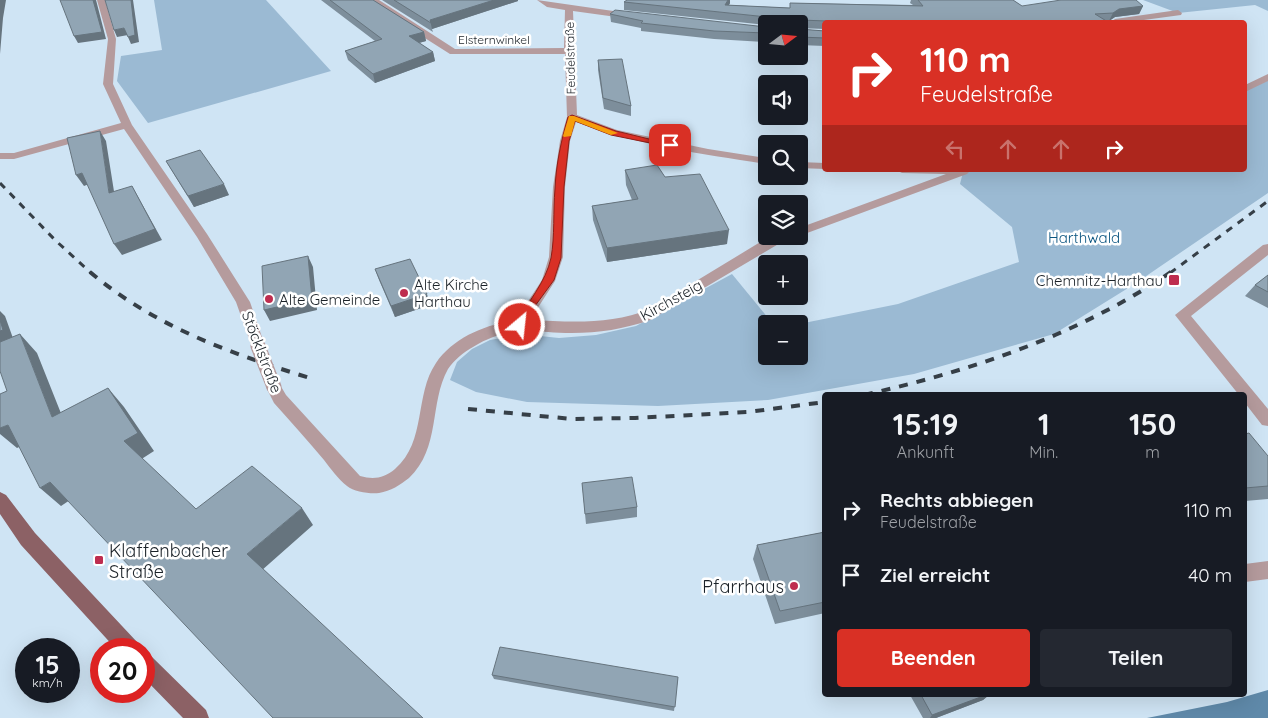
<!DOCTYPE html>
<html lang="de">
<head>
<meta charset="utf-8">
<style>
  :root { --surface:#171b24; --page:#242831; --text:#f1f3f6; --muted:#9ea1a6; --accent:#d93025 }
  body { margin:0; font-family:Quicksand,sans-serif; background:var(--page); color:var(--text); height:100vh; display:flex; flex-direction:column; font-size:19px; white-space:nowrap }
  * { box-sizing:border-box; margin:0 }
  p { font-size:16px; color:var(--muted) }
  .icon { flex:none; width:28px; height:28px; fill:none; stroke:currentColor; stroke-width:2; stroke-linecap:round; stroke-linejoin:round }
  .map { position:relative; flex:1; overflow:hidden }
  .drawer { position:absolute; left:822px; top:392px; width:425px; height:305px; display:flex; flex-direction:column; background:var(--surface); border-radius:5px; box-shadow:0 5px 20px #0002 }
  .drawer>* { flex:none }
  .guide { position:absolute; left:822px; top:20px; width:425px; height:152px; border-radius:5px; box-shadow:0 5px 20px #0002; background:#d93025; color:#fff; overflow:hidden }
  .needle { width:32px; rotate:74deg }
  .buttons { position:absolute; left:758px; top:15px; display:grid; gap:10px }
  .buttons a { display:grid; place-items:center; width:50px; height:50px; border-radius:5px; background:var(--surface); box-shadow:0 5px 20px #0002; font-size:25px }
  .speed { position:absolute; left:15px; top:638px; display:flex; gap:10px; font-size:25px; font-weight:700; text-align:center }
  .speed>* { display:grid; place-content:center; width:65px; height:65px; border-radius:50%; background:var(--surface); box-shadow:0 5px 20px #0002; line-height:1 }
  .speed small { font-size:12px; font-weight:400 }
  .speed .limit { border:8px solid #d22; background:#fff; color:#111 }
  .pin { position:absolute; display:grid; place-items:center; width:42px; height:42px; color:#fff; margin:-21px; border-radius:10px; box-shadow:0 2px 8px #0006 }
  .me { position:absolute; width:55px; margin:-28px; rotate:28deg; stroke-linejoin:round; filter:drop-shadow(0 0 4px #0008) }
  .turn { display:flex; align-items:center; gap:18px; height:105px; padding:0 15px; font-size:22px }
  .turn .icon { width:65px; height:65px; stroke-width:2.5 }
  .turn b { display:block; font-size:35px; line-height:42px }
  .lanes { display:flex; align-items:center; height:48px; padding:0 15px; background:#0003; justify-content:center; gap:25px; direction:ltr }
  .lanes .off { opacity:.35 }
  .eta { display:flex; justify-content:space-evenly; align-items:center; height:85px; text-align:center }
  .eta b { font-size:30px; font-weight:700; line-height:35px }
  .action { display:flex; gap:10px; margin-top:auto; padding:10px 15px }
  .action a { flex:1; height:58px; border-radius:5px; background:var(--accent); color:#fff; font-size:20px; font-weight:700; line-height:58px; text-align:center }
  .action a+a { background:var(--page); color:var(--text) }
  ul { padding:0; list-style:none }
  li { display:flex; align-items:center; gap:15px; height:65px; padding:0 15px }
  li div { flex:1 }
  li b { display:block; font-size:19px }
  li em { font-style:normal }
  .map>svg:first-child { display:block }
  .green { fill:#9bbad3 }
  .water { fill:#5f89a9 }
  .lines { fill:none; stroke-linecap:round; stroke-linejoin:round }
  .minor { fill:#b59b9d; fill-rule:evenodd }
  .major { fill:#8c6165; fill-rule:evenodd }
  .rail-far1 { stroke:#363f47; stroke-width:3; stroke-dasharray:7 7; stroke-linecap:butt }
  .rail { stroke:#363f47; stroke-width:4; stroke-dasharray:9 9; stroke-linecap:butt }
  .minor-bridge { stroke:#b59b9d; stroke-width:15 }
  .wall { fill:#7d8e9b }
  .shaded-wall { fill:#66747e }
  .building { fill:#91a5b4; stroke:#66747e }
  .route { fill:#d93025; stroke:#8d1f18 }
  .slow { fill:#f59e0b }
  .poi-dot { fill:#be2d4f; stroke:#fff; stroke-width:2 }
  .labels { text-anchor:middle; dominant-baseline:central; stroke-width:5; stroke-linejoin:round; paint-order:stroke }
  .far-street-label { font-size:12px; fill:#1b2228; stroke:#fff }
  .park-label { font-size:15px; fill:#0b5580; stroke:#fff }
  .poi-label { font-size:15px; fill:#1b2228; stroke:#fff; text-anchor:start }
  .street-label { font-size:15px; fill:#1b2228; stroke:#fff }
  .near-poi-label { font-size:18px; fill:#1b2228; stroke:#fff; text-anchor:start }
</style>
</head>
<body>
<div class="map">
<svg width="1268" height="718" viewBox="0 0 1268 718">
  <rect width="100%" height="100%" fill="#cfe4f4"/>
  <path class="green" d="M154,0H266L331,71L148,123L117,81L121,56L162,50Z
    M1143,0H1268V11L1255,5L1178,13Z
    M1268,77V193L1133,285L1054,334L914,374L768,400L658,406L527,402L476,392L450,380L457,362L472,349L490,340L521,334L559,338L596,335L636,326L732,274L773,324H766V356H799V324L898,304L1019,262L1012,227L960,184L963,172L970,170H1245V89Z"/>
  <path class="water" d="M1268,690V718H1147L1227,702Z"/>
  <g class="lines">
    <path class="minor" d="M97,0H105L116,39L113,84L132,125L207,234L250,302L265,346L263,350L258,351L253,350L236,302L197,237L124,129L14,159H0V153H14L121,123L103,84L108,39Z
      M371,0H379L455,49L564,48L565,10L547,7L537,0L634,14L635,16L631,19L573,11L577,115L617,130L708,149L766,158V164C702,154 636,145 576,122L570,141L565,187L563,257L555,281L530,320C572,322 610,325 650,309L767,238L792,236L650,320C624,329 599,333 572,333C532,333 511,324 473,347C464,352 454,360 448,369C429,403 441,448 409,478C400,485 391,491 379,493C370,494 354,492 347,486C338,479 331,469 324,460C308,441 291,422 274,403L266,387L269,383L274,381L279,383L286,395L360,476C374,480 384,478 395,469C427,441 414,395 436,363C453,338 486,324 515,321L542,280L549,257L553,187L560,141L567,117L565,54H450L376,7Z
      M1178,10L1182,13L1181,15L1129,22H1111L1115,19Z
      M1268,74V81L1245,92V85Z
      M799,162L825,163V169L799,168Z
      M896,170H967L969,172L967,174L799,236V228L946,174L902,173Z
      M1268,244V255L1191,316L1268,409V426L1262,425L1245,403V395H1239L1175,315L1263,245Z
      M1268,561V579L1245,582V564Z"/>
    <path class="major" d="M0,492L6,495L35,533L137,642L140,649H116L21,545L0,514Z
      M144,653L151,656L206,710L209,718H183L144,678Z"/>
    <path class="rail-far1" d="M0,183L55,240L91,273
      M1170,273L1268,201"/>
    <path class="rail" d="M90,272C155,327 232,354 313,379
      M864,395C974,370 1078,335 1171,272
      M468,409L572,419L635,418L748,412L825,402"/>
    <path class="minor-bridge" d="M258,346L274,387"/>
  </g>
  <path class="wall" d="M321,0H373L424,32L426,41L419,43L433,52L435,61L375,83L348,60L345,51L375,41Z
    M382,0H518V1L432,29L433,32Z
    M627,0H730V3L729,5L790,8V3L913,5L910,3L911,0H1013L1022,6H1143L1139,14L1115,17L1109,21H1107L1108,22H825V29L799,28V29L825,31V46L799,45V24H766V25L624,10V2Z
    M610,14L766,27V42L714,39L641,31V28L611,22Z
    M598,60L631,106V116L604,109L598,70Z
    M166,161L229,195L194,207Z
    M625,170L665,177L727,244L607,262L593,220L592,206L632,200L626,185Z
    M375,269L430,305L395,317L379,280Z
    M1268,275V308L1245,296L1255,285Z
    M1245,434L1268,456V499L1245,501Z
    M582,483L637,507V517L586,524Z
    M825,532V613L775,624L753,559L757,545Z
    M492,675L678,677L674,711L494,679Z
    M910,695H989L983,700L936,718H923Z"/>
  <path class="shaded-wall" d="M0,0H6L3,18L0,54Z
    M93,0H96L106,39L78,43L74,36Z
    M131,0H133L139,42L131,44L128,37Z
    M494,0H518V1L432,29L430,20Z
    M728,0H730V3L724,13L725,5Z
    M1143,6L1139,14L1115,17L1109,21L1113,13L1119,9Z
    M124,28L128,35L117,37L114,30Z
    M424,32L426,41L411,45L409,36Z
    M433,52L435,61L375,83L373,74Z
    M100,131L106,141L116,204L109,193Z
    M82,173L89,184L84,186L76,175Z
    M224,184L229,195L194,207L188,196Z
    M132,186L162,240L122,255L114,244Z
    M729,230L727,244L607,262V248Z
    M308,256L313,267L317,310L270,321L264,310Z
    M427,294L430,305L395,317L391,306Z
    M0,311L5,316L14,341L0,346Z
    M20,334L37,353L70,436L52,417Z
    M108,388L124,407L154,451L140,460L124,441Z
    M8,425L28,443L17,448L0,434V428Z
    M50,482L70,500L61,506L40,488Z
    M302,508L313,525L261,571L247,554Z
    M986,695H989L983,700L936,718H930L932,715Z"/>
  <path class="building" d="M60,0H93L102,32L74,36Z
    M105,0H131L135,35L128,37L124,28L114,30Z
    M330,0H373L424,32L409,36L433,52L373,74L345,51L382,39Z
    M394,0H494L430,20L431,23Z
    M627,0H728L725,5L790,8V3L923,6L918,0H1013L1022,6L1061,0H1136L1143,6L1119,9L1113,13L1095,14L1108,22H828L827,21L800,20L798,22L799,24H769L767,17L624,2Z
    M615,10L766,27V33L714,31L641,23L643,21L610,14Z
    M799,25V29L825,31V38L799,37Z
    M622,59L631,106L603,98L598,60Z
    M100,131L109,193L132,186L155,229L114,244L82,173L76,175L67,138Z
    M200,150L224,184L188,196L166,161Z
    M657,165L665,177L700,174L729,230L607,248L592,206L638,199L625,170Z
    M308,256L312,299L264,310L262,266Z
    M410,259L427,294L391,306L375,269Z
    M1268,275V292L1255,285Z
    M0,320L3,330L0,331Z
    M20,334L52,417L108,388L138,433L124,441L196,509L252,466L302,508L247,554L423,718H273L50,482L40,488L8,425L0,428V394L7,391L0,371V342Z
    M1249,433L1268,456V486L1245,488V434Z
    M632,477L637,507L585,514L582,483Z
    M825,532V602L780,611L757,545Z
    M500,647L678,677L675,707L492,675Z
    M921,695H986L932,715Z"/>
  <path class="route" d="M572,115L616,131L674,145L670,147L611,135L575,121L569,141L564,187L561,258L554,280L535,306L524,328L520,329L515,325C527,303 546,282 551,258C555,236 553,211 555,189C556,165 561,141 568,117Z"/>
  <path class="slow" d="M569,116H574L618,133L611,135L575,121L571,136L564,137L563,136Z"/>
  <g class="poi-dot">
    <rect x="1168" y="274" width="12" height="12" rx="2.5"/>
    <circle cx="404" cy="293" r="5"/>
    <circle cx="269" cy="299" r="5"/>
    <rect x="94" y="555" width="10" height="10" rx="2.5"/>
    <circle cx="794" cy="586" r="5"/>
  </g>
  <g class="labels">
    <g class="far-street-label">
      <text x="494" y="39">Elsternwinkel</text>
      <text transform="translate(570 58) rotate(-91)">Feudelstraße</text>
    </g>
    <g class="park-label">
      <text x="1084" y="237">Harthwald</text>
    </g>
    <g class="poi-label">
      <text x="1163" y="280" text-anchor="end">Chemnitz-Harthau</text>
      <text x="414" y="284">Alte Kirche<tspan x="414" dy="17">Harthau</tspan></text>
      <text x="279" y="299">Alte Gemeinde</text>
    </g>
    <g class="street-label">
      <text transform="translate(671 300) rotate(-29)">Kirchsteig</text>
      <text transform="translate(262 352) rotate(69)">Stöcklstraße</text>
    </g>
    <g class="near-poi-label">
      <text x="109" y="550">Klaffenbacher<tspan x="109" dy="21">Straße</tspan></text>
      <text x="784" y="586" text-anchor="end">Pfarrhaus</text>
    </g>
  </g>
</svg>
<div class="buttons">
<a><svg class="needle" viewBox="-14 -14 28 28"><path d="M0-13l5 13h-10z" fill="#e53935"/><path d="M0 13l5-13h-10z" fill="#9ea1a6"/></svg></a>
<a><svg class="icon" aria-label="sound" viewBox="0 0 24 24"><path d="M4 9h4l5-4v14l-5-4H4zM17 9q2 3 0 6"/></svg></a>
<a><svg class="icon" aria-label="search" viewBox="0 0 24 24"><circle cx="10" cy="10" r="6"/><path d="M15 15l6 6"/></svg></a>
<a><svg class="icon" aria-label="layers" viewBox="0 0 24 24"><path d="M12 4l9 5-9 5-9-5zM3 14l9 5 9-5"/></svg></a>
<a>+</a>
<a>−</a>
</div>
<div class="speed"><div>15<small>km/h</small></div><div class="limit">20</div></div>
<div class="pin" style="left:670px;top:145px;background:#d93025"><svg class="icon" aria-label="arrive" viewBox="0 0 24 24"><path d="M6 21V4h12l-3 4 3 4H6"/></svg></div>
<svg class="me" style="left:520px;top:325px" viewBox="-20 -20 40 40"><circle r="17" fill="#d93025" stroke="#fff" stroke-width="3"/><path d="M0-11L8 9 0 5-8 9z" fill="#fff"/></svg>
<div class="guide">
<div class="turn"><svg class="icon" aria-label="right" viewBox="0 0 24 24"><path d="M7 20v-9h11M14 6l5 5-5 5"/></svg><div><b>110 m</b>Feudelstraße</div></div>
<div class="lanes"><svg class="icon off" aria-label="left" viewBox="0 0 24 24"><path d="M17 20v-9H6M10 6l-5 5 5 5"/></svg><svg class="icon off" aria-label="ahead" viewBox="0 0 24 24"><path d="M12 20V5M6 11l6-6 6 6"/></svg><svg class="icon off" aria-label="ahead" viewBox="0 0 24 24"><path d="M12 20V5M6 11l6-6 6 6"/></svg><svg class="icon" aria-label="right" viewBox="0 0 24 24"><path d="M7 20v-9h11M14 6l5 5-5 5"/></svg></div>
</div>
<section class="drawer">
<div class="eta">
<div><b>15:19</b><p>Ankunft</p></div>
<div><b>1</b><p>Min.</p></div>
<div><b>150</b><p>m</p></div>
</div>
<ul>
<li><svg class="icon" aria-label="right" viewBox="0 0 24 24"><path d="M7 20v-9h11M14 6l5 5-5 5"/></svg><div><b>Rechts abbiegen</b><p>Feudelstraße</p></div><em>110 m</em></li>
<li><svg class="icon" aria-label="arrive" viewBox="0 0 24 24"><path d="M6 21V4h12l-3 4 3 4H6"/></svg><div><b>Ziel erreicht</b></div><em>40 m</em></li>
</ul>
<div class="action"><a>Beenden</a><a>Teilen</a></div>
</section>
</div>
</body>
</html>
